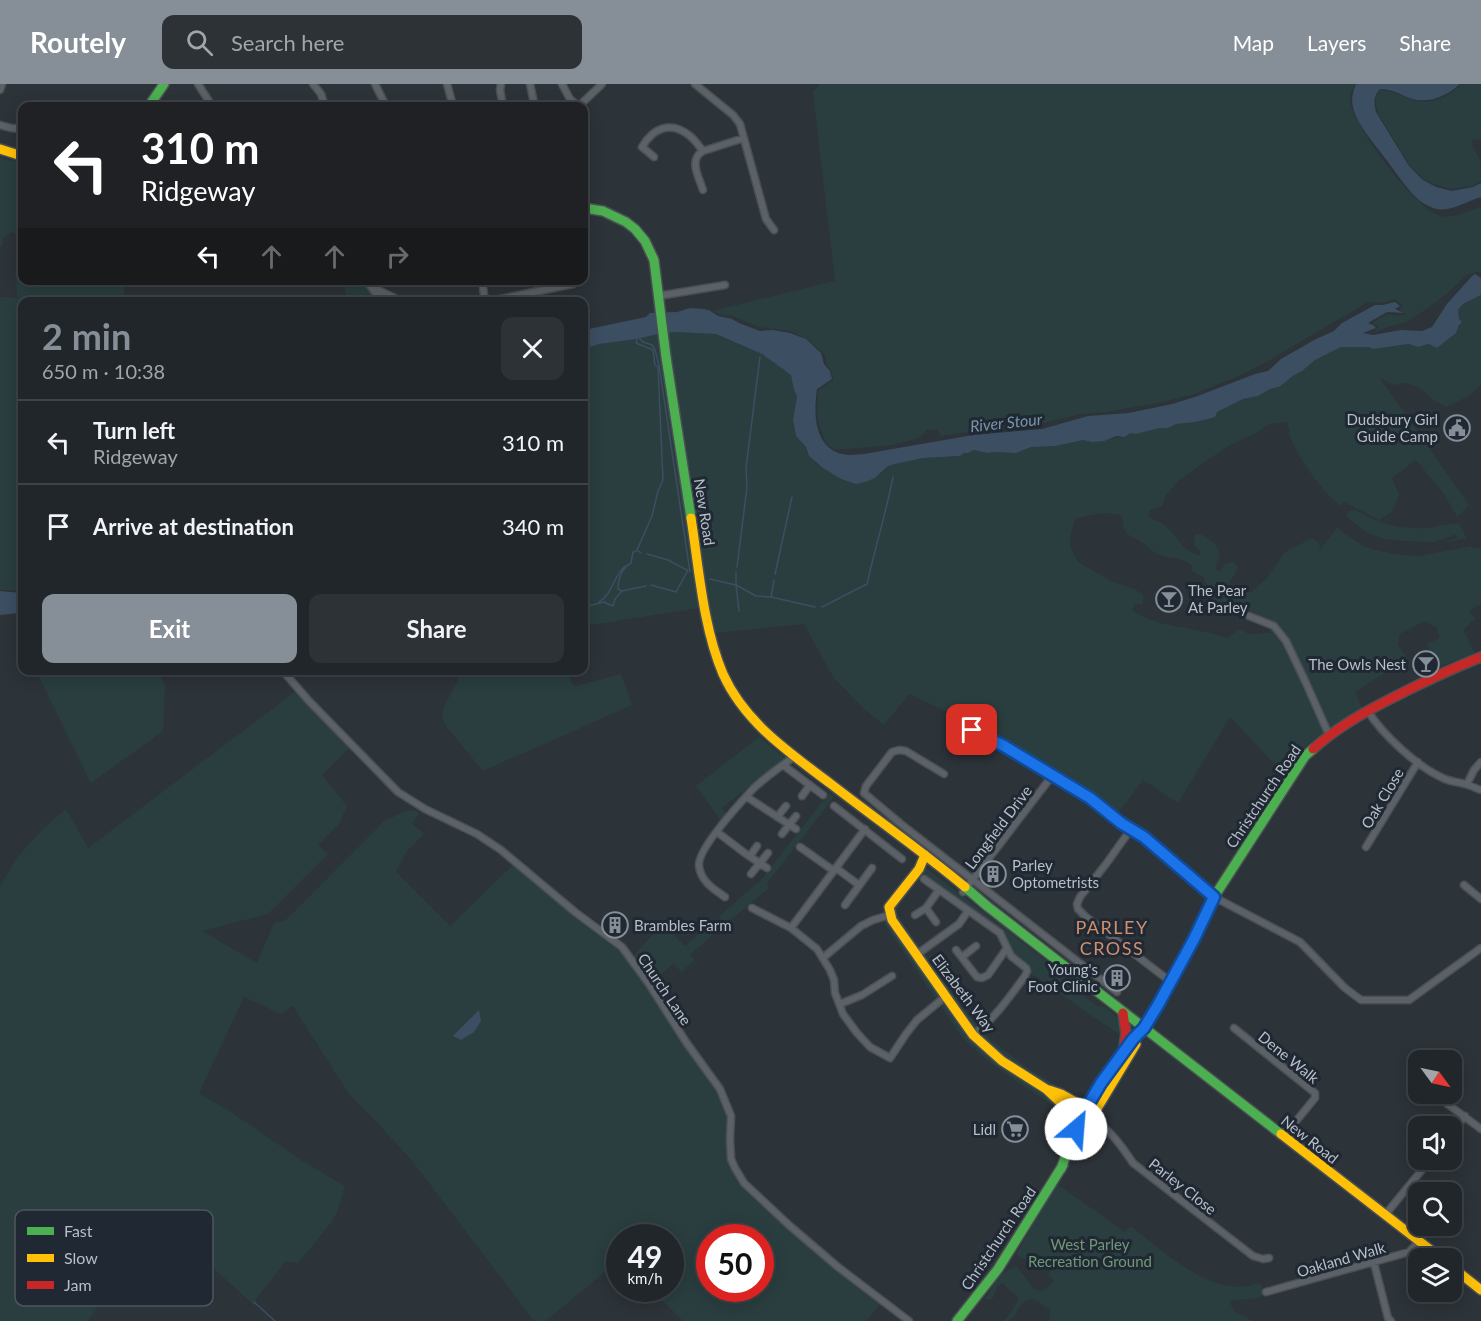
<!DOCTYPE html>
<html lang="en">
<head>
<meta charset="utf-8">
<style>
  :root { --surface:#21262b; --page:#2d3237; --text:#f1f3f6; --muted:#a2a5a9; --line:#3e4347; --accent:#868e97 }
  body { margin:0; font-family:Lato,sans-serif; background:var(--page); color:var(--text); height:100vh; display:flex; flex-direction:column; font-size:22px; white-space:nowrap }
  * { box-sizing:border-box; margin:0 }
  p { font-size:20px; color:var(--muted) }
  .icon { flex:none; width:33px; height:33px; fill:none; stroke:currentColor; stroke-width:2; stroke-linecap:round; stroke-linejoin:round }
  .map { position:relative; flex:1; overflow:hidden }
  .sheet { position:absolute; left:18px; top:213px; width:570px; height:378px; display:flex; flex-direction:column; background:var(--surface); border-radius:12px; box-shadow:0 3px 15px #0003,0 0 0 2px var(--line) }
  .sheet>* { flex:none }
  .guide { position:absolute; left:18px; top:18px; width:570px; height:183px; border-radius:12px; box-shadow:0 3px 15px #0003,0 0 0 2px var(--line); background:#202124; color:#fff; overflow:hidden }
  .needle { width:39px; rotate:123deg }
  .buttons { position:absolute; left:1408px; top:966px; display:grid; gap:12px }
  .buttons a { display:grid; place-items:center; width:54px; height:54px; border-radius:12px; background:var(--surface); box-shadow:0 3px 15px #0003,0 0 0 2px var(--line); font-size:30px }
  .speed { position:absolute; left:606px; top:1140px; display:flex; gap:12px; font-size:30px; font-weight:700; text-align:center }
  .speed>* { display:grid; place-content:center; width:78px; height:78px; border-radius:50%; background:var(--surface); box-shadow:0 3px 15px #0003,0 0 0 2px var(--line); line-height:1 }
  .speed small { font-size:15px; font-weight:400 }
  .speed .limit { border:9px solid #d22; background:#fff; color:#111 }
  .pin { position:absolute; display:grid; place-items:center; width:51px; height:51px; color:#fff; margin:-26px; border-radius:12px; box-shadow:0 3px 9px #0006 }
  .me { position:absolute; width:66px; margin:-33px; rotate:27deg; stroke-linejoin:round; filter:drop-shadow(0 0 4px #0008) }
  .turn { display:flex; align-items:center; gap:21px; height:126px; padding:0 24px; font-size:27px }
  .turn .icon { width:78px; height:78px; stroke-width:2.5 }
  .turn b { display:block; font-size:42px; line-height:51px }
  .lanes { display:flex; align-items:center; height:57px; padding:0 24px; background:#0003; justify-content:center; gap:30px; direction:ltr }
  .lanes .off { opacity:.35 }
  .round { display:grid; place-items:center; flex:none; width:63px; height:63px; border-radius:12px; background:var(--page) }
  .summary { display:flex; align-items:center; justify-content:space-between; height:102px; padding:0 24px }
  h1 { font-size:36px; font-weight:700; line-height:45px; color:var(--accent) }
  .button { display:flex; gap:12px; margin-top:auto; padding:12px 24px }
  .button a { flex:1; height:69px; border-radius:12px; background:var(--accent); color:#fff; font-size:24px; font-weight:700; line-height:69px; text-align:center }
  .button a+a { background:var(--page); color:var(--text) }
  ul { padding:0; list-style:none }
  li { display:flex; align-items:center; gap:18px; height:84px; padding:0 24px; border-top:2px solid var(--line) }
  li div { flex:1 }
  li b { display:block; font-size:22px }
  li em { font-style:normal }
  header { display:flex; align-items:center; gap:36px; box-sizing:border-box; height:84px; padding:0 30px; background:var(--accent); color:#fff }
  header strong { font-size:28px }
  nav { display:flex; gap:33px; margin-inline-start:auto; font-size:21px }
  .search { width:420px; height:54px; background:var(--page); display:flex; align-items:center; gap:15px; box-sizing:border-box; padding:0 21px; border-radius:12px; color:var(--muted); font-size:22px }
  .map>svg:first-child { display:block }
  .green { fill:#2a3e3f; fill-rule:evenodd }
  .water { fill:#3c4e62 }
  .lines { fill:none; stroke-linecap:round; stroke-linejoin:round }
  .stream { stroke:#3c4e62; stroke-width:1.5 }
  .street-casing { stroke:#4a4f54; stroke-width:9 }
  .fast-casing { stroke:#4a4f54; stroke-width:12 }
  .slow-casing { stroke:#4a4f54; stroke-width:12 }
  .jam-casing { stroke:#4a4f54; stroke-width:12 }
  .street { stroke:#5c6067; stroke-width:6 }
  .fast { stroke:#4caf50; stroke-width:9 }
  .slow { stroke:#ffc107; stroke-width:9 }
  .jam { stroke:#c62828; stroke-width:9 }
  .route-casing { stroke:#114b97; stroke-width:15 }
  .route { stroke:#1a73e8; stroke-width:10 }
  .labels { text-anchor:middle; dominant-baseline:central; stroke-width:6; stroke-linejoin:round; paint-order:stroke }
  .poi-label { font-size:15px; fill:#b7bfc9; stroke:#202933; text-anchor:end }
  .street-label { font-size:15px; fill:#b7bfc9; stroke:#202933 }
  .park-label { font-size:15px; fill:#709876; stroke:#202933 }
  .water-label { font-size:16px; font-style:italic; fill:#7a92aa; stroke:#202933 }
  .quarter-label { font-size:18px; letter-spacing:1.5px; fill:#ce906d; stroke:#202933 }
  .key { fill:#202933; stroke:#4d5660; stroke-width:1.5 }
  .key-label { font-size:16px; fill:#b7bfc9 }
</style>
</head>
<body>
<header>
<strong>Routely</strong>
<div class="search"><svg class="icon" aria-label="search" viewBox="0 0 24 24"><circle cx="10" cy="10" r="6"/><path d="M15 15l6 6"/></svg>Search here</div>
<nav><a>Map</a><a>Layers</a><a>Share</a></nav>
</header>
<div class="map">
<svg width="1481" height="1237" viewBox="0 0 1481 1237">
  <rect width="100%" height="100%" fill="#2c3339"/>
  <path class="green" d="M820,0H1356C1352,6 1349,10 1350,17C1354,42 1415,126 1441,132C1453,135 1469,127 1481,122V187L1464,192L1459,199L1447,210L1409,237L1387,243L1374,249L1378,243L1372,239L1387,230L1396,232L1406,230L1399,225L1403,222L1395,215L1383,219L1368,218L1268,277L1237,293L1194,310L1164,318L1105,328L1080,330L1028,343L967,348L940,352L938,345L927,346L919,354L892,361L846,365H834L826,359L819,341L817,327L818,306L833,296L832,288L826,280V274L823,269L808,256L791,247L758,243L731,231H723L712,227L835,197L813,8Z
    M1462,0H1480L1481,2V55L1472,56C1472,64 1476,68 1480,76C1481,82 1481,90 1481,97L1472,102L1452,105L1436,101L1425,96L1410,82L1379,31L1376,21V13L1380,6C1393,6 1402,13 1413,16C1430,22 1450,12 1462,0Z
    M0,73L12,77H22V83L20,85L18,99L22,100V196L124,197V217L22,218V508L20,506H0V213L17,214L16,193L20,190L22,182L15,149L12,148L3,154L2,162H0Z
    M345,197H364C371,203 378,214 388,211L397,217H349L345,207Z
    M1481,211V301L1469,312L1446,323L1435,317L1421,305L1407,299L1394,301L1380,294L1469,421L1457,433L1444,410L1416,376L1392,394L1399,411L1392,428L1379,436L1344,418L1341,422C1323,409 1301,378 1292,357C1289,351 1289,344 1287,338L1270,340L1252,351L1228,362L1179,396L1165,413L1162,422L1149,427V434C1154,436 1159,438 1163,440C1176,449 1184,470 1200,471V467L1194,461L1195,450C1202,450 1203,451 1208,455C1222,464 1222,470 1215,484L1220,487L1225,480L1233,478L1238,482L1235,490L1229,498L1232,504L1242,508H1252L1267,494L1285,468L1312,454L1319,459L1320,465L1338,443L1341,447L1365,463L1392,470L1419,472L1473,462V464H1481V520L1469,527L1475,535L1463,546L1475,569L1441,582L1426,560L1440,554L1436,543L1424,537L1400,550L1398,561L1409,577L1399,588L1394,583L1355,608L1362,624L1323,649L1298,668L1285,691L1230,633L1178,719L1143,696L1119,728L1078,700L993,649L909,610L884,641L862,623L833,593L804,540L715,549L710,532L667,249L676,248L716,250L762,270L791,291L794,306L797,312L793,336L796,352L806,363L809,372L816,379L841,395L881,390L888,382L895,380L923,374L960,372L964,369L973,366L988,369L996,368L1016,369L1031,363L1083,356C1097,359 1110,352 1125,353L1130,349L1136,350L1160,344H1168L1176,340L1196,338L1214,333L1217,328L1243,315L1258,312L1270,305L1279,303L1293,292L1302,287L1315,276L1341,263H1370L1373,265L1410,260L1418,263L1430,260L1437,264C1453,252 1461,248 1458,226L1463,220ZM1104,429L1121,431C1123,435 1123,441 1124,445C1128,453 1137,455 1143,459C1149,463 1153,468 1159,471C1172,475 1179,472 1192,481V487L1203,493L1207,501L1194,503L1196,513C1208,516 1221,520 1233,523C1243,525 1252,525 1260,533L1262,531L1271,549L1248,550L1242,545L1238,546L1228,554C1218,551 1207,548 1196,546C1176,542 1148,539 1132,526L1134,520H1143V510L1134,505L1111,497L1078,478L1070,462L1071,448L1076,434Z
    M658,250L699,524L584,542V265L599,260L636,255Z
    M1356,426C1376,439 1400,446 1425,444C1436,444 1447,439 1459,440L1464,448L1466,454L1440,460L1457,454V452L1455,451L1434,458L1405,457L1384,455L1368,449L1348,434L1346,431L1349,427Z
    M36,587H157L165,601L163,647L91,699Z
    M457,587H567L574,603L621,590L632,621L483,687L445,641L442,632L444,622L458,597Z
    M295,608L349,664L322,691L347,722L339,740L318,761L328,770L268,830L202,847L257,879L274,839L284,837L289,833L384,737L406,727L415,726L419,730L412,739L424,750L406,768L396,788L450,842L515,779L588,837L631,874L663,840L685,862L715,836L721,843L690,871L695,876L681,888L674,879L650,900L720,1005L731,1032L730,1055L735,1084L767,1121L883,1217L866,1237H683L650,1205L670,1204V1154H620L619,1176L546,1237H534L413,1078L371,1032L349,1010L293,922L281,930L244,913L199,1009L234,1030L304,1078L345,1102L337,1128L331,1139L298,1179L286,1177L256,1215L255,1222L159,1135L158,1143L150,1148L88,1237H0V802L17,774L40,748L66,725L88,764ZM710,1154H760V1204H710Z
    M759,653L785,674L722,724L728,732L721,737L696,702Z
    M829,709L834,713L767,799L769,804L725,841L719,832L761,796Z
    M922,781L1062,889L1082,906L1084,912L1097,922L1105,923L1114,930L1121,941L1123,953L1027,887L1011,872L1000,849L921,792L899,821L897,829L902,838L967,929L991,956L1028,984L1080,1016L1061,1010L1068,1024L1065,1029C1029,1005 992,984 962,953L885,841L883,833Z
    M1057,1100L1125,1148L1126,1145L1132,1143C1163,1167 1215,1217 1258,1199L1262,1202V1212L1257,1214L1229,1217L1234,1227L1253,1237H1050V1223L1046,1224C1026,1204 1023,1221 1010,1237H1003C1010,1232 1017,1221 1018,1213L1002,1199L997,1203L993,1214L989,1216L984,1214C990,1210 989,1208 993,1202C998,1193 1007,1184 1017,1183L1034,1205L1041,1207L1048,1204L1054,1196L1048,1191L1054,1181L1049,1178L1047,1180L1040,1176L1041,1173L1037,1170L1035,1172L1031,1170L1027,1177L1016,1170Z"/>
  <path class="water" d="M1356,0H1460C1448,11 1433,18 1417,16C1404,14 1396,5 1380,5C1373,13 1374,19 1376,28L1409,82L1423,96L1436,103L1452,107L1473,103L1481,99V113C1467,117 1451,128 1437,125C1431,124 1425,120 1420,117C1406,105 1396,88 1385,74C1374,59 1357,41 1353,23C1351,15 1353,7 1356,0Z
    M1475,190L1481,194V211L1463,220L1458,226L1459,235L1462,238L1459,241L1456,249L1437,264L1429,260L1418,263L1409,260L1373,265L1369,263H1341L1315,276L1302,287L1293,292L1279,303L1270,305L1258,312L1243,315L1217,328L1215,333L1196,338L1176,340L1168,344H1160L1136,350L1130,349L1125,353L1116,352L1104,357L1092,358L1083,356L1055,362L1031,363L1016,369L996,368L988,369L973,366L968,369H964L960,372L923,374L895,380L888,382L875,394L865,398L856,400L841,395L823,384L809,372L806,363L796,352L793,336L797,312L794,306L791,291L762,270L716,250L676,248L658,250L637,255L599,260L584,265V246L646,233L650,229L677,228L690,224L703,225L709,226L718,232L732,235L739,239L760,247L773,246L790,249L806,255L821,269L824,280L830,287L832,295L817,305C814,326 813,357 836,368C844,372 855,371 864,370L973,351L1042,345L1088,332L1129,329L1172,320L1195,313L1255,290L1268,287L1281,275L1316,255L1334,247L1342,239L1375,221H1383L1395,218L1400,222L1395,225L1404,229L1387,228L1368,239L1373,241L1376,244L1363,249L1373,251L1401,246L1422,247L1432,243L1447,220L1472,192Z
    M0,507L22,509V530L20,529L0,531Z
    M479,926L481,937L474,948L461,956L453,952Z"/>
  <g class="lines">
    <path class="stream" d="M639,254L643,258L652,261L655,266L659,281L690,488
      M637,255L636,259L653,266L655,281L658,283L663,396L658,407L652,432L637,466L641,469
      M636,467L633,468L631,479C621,485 618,495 618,505L622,507L646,502
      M647,470L668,476L687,486
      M737,483L747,403L746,384L760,273
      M736,489V501L739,527
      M775,490L792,413
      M710,495L736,501L756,512L771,513L815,523
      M651,501L676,508L688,486
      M771,513L774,496
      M599,518C613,510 613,492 625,482
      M822,523L867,500C875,464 886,429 893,393
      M584,526L588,522L604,518L613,522L615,515L621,508
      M254,1218L275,1237"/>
    <g class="street-casing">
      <path id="street" d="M198,0L212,22
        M313,0L321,10L325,22
        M375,0L386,22
        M447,0L453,22
        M501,0L500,6L503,22
        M530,0L534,19
        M562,0L570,15L578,22
        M695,0L733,31L740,40L766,135L774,146
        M0,6L2,0
        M467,22H470
        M579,22L602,0
        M0,41L11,44L22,45
        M654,73L642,63C653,44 671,36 690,52C695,56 699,62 703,67
        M703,106C699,93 688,76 703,67L744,54
        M366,196L382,218
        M482,196L485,218
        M372,203L399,216
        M658,212L725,201
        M486,218L573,200
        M1249,532L1274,542L1286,557L1306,599L1329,651
        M282,586L309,617L398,708L425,725L477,750L501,766L575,828L622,863L649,900L686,958L720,1005L731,1032L730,1055L731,1075L735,1084L744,1099L790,1142L838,1183L909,1237
        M1367,626C1383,651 1417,683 1445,695C1452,698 1460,698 1468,701C1472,702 1477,705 1481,706
        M957,645L972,646L1003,662L1090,714L1121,739L1144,753L1214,813L1300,858L1345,904L1361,916H1409L1481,864
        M783,681L823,711
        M944,690L906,667L899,666L892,668L866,702L864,709L901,740L1117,908
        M1467,700L1474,686L1481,678
        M802,712L810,701
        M747,713L796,745
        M834,722L902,775
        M777,733L786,722
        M1131,745L1106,780L1080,813L1077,820L1078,825L1086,833L1171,898
        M717,748L746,770L767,784
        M782,750L796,732
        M800,763L834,787
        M1366,763L1418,678
        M750,772L757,762
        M836,784L859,801
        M751,790L768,769
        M924,795L1000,849L1011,872L1026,884L1027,887L1025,892C1009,914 994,935 973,951
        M1464,801L1481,815
        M963,808L1052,692
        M725,813C714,805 701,798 699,782C697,765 741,718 754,704C766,693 781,682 794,673
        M845,821L872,784
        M752,824L791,844L817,865L830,886L834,896L835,909L843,930L857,949L870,963L890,974L906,950L917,936L946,912
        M926,824L936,838
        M915,831L926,824L939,806
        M791,844L865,745
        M956,866L977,893L982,894L988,891L1007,864
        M916,871L959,840L968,827
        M824,873L861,842L873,836L890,831
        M962,873L976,862
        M840,920L862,911L892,892
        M1234,944L1315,1009V1014L1283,1053
        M1414,994L1419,998
        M1434,1010L1481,1045
        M1092,1034C1110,1046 1121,1061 1133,1079L1253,1172L1263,1175L1269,1174
        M1452,1048L1465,1032
        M1385,1131L1430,1076
        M1374,1179L1388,1234L1391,1237
        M1266,1208L1409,1168L1419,1157"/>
    </g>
    <g class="fast-casing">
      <path id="fast" d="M149,22L164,0
        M584,124L603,127L626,138L635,145L645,157L654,176L666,273L691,434
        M965,803L987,822L1281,1050
        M1061,1085L1078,1038L1100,999L1152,931L1194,855L1214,813L1305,672L1313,665
        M957,1237L998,1185L1063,1081"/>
    </g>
    <g class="slow-casing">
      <path id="slow" d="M0,65L22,72
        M691,434C699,485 703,543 723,590C745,639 790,669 831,700C876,735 922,767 965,803
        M925,771L919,785L889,823L892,836L973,951L1002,977L1046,1005L1064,1022L1081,1033L1092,1034
        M1049,1006L1061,1010L1086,1024L1088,1028
        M1281,1050L1441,1174
        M1072,1066L1136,960
        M1452,1183L1481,1206"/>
    </g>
    <g class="jam-casing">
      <path id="jam" d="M1313,665C1342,639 1374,623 1408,606C1432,594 1456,583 1481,573
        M1123,929L1126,949L1124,964"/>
    </g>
    <use href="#street" class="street"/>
    <use href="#fast" class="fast"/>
    <use href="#slow" class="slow"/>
    <use href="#jam" class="jam"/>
  </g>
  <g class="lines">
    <g class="route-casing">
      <path id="route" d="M972,646L1004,662L1090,714L1121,739L1144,753L1214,813L1194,855L1158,921L1144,944L1133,955L1101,999L1078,1038L1076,1045"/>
    </g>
    <use href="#route" class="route"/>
  </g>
  <defs>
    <g id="civic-ring" transform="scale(1.35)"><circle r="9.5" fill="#202933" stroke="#868e97" stroke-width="1.5"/><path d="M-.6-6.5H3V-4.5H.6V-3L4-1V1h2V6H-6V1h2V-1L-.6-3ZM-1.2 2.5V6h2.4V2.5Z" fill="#868e97"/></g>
    <g id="bar-ring" transform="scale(1.35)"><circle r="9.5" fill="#202933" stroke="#868e97" stroke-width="1.5"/><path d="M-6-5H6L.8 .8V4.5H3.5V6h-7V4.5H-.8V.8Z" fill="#868e97"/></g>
    <g id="building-ring" transform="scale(1.35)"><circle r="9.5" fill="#202933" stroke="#868e97" stroke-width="1.5"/><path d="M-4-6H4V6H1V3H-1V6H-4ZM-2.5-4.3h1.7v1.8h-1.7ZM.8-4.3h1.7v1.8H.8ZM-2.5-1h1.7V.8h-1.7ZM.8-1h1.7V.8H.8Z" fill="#868e97"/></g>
    <g id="supermarket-ring" transform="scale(1.35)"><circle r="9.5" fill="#202933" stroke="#868e97" stroke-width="1.5"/><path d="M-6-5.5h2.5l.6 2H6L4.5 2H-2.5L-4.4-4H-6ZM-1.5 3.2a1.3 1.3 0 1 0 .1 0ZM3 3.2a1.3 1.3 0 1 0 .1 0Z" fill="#868e97"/></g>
  </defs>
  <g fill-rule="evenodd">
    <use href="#civic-ring" x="1457" y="344"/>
    <use href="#bar-ring" x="1169" y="515"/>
    <use href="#bar-ring" x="1426" y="580"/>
    <use href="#building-ring" x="993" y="790"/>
    <use href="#building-ring" x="615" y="841"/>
    <use href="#building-ring" x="1117" y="894"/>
    <use href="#supermarket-ring" x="1015" y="1045"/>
  </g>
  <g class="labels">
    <g class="poi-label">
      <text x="1438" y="335">Dudsbury Girl<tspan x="1438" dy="17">Guide Camp</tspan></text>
      <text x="1188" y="506" text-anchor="start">The Pear<tspan x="1188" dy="17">At Parley</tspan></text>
      <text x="1406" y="580">The Owls Nest</text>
      <text x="1012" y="781" text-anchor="start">Parley<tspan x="1012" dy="17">Optometrists</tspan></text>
      <text x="634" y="841" text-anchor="start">Brambles Farm</text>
      <text x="1098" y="885">Young's<tspan x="1098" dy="17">Foot Clinic</tspan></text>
      <text x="996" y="1045">Lidl</text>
    </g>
    <g class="street-label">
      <text transform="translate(705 428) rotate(81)">New Road</text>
      <text transform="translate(1263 712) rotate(-56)">Christchurch Road</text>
      <text transform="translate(1382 714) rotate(-59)">Oak Close</text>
      <text transform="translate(998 743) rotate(-53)">Longfield Drive</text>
      <text transform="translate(665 905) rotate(56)">Church Lane</text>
      <text transform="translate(964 909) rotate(53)">Elizabeth Way</text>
      <text transform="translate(1289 973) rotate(39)">Dene Walk</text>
      <text transform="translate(1310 1055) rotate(38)">New Road</text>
      <text transform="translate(1183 1102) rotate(38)">Parley Close</text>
      <text transform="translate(998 1154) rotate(-56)">Christchurch Road</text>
      <text transform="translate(1341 1175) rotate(-16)">Oakland Walk</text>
    </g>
    <g class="park-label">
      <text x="1090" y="1160">West Parley<tspan x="1090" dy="17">Recreation Ground</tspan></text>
    </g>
    <g class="water-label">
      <text transform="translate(1006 338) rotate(-6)">River Stour</text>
    </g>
    <g class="quarter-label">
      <text x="1112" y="843">PARLEY<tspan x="1112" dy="21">CROSS</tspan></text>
    </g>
  </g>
  <rect x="15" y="1126" width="198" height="96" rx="9" class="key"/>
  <rect x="27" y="1143" width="27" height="8" fill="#4caf50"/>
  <rect x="27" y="1170" width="27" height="8" fill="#ffc107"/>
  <rect x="27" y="1197" width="27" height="8" fill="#c62828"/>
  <g class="key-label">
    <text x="64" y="1153">Fast</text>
    <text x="64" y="1180">Slow</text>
    <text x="64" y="1207">Jam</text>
  </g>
</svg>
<div class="buttons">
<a><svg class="needle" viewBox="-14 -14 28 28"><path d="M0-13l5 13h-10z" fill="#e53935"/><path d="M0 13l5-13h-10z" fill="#a2a5a9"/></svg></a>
<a><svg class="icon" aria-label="sound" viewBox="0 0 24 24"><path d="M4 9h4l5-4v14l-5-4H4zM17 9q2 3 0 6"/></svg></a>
<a><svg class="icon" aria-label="search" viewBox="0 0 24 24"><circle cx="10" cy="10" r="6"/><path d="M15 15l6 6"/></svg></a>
<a><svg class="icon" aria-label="layers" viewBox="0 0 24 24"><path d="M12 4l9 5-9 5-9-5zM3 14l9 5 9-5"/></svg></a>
</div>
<div class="speed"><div>49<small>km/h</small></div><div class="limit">50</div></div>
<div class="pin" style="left:972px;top:646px;background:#d93025"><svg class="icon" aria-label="arrive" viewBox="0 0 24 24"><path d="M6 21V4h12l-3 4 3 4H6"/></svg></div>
<svg class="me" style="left:1076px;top:1045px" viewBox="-20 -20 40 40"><circle r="19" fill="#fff"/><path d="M0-13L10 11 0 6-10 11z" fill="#1a73e8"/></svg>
<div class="guide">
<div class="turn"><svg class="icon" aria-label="left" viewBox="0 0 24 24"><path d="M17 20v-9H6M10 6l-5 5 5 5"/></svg><div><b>310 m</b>Ridgeway</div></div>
<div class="lanes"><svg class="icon" aria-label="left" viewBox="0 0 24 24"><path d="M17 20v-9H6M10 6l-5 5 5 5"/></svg><svg class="icon off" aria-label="ahead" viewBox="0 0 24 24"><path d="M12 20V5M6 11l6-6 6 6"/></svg><svg class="icon off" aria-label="ahead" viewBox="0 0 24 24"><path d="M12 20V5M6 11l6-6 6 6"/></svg><svg class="icon off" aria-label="right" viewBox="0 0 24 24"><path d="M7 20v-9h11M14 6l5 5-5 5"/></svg></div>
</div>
<section class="sheet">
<div class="summary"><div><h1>2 min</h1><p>650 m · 10:38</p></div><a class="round"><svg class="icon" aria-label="close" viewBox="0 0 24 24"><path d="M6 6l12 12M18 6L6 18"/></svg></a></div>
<ul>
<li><svg class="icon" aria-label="left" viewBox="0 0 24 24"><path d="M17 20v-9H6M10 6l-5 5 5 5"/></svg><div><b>Turn left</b><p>Ridgeway</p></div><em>310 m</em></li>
<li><svg class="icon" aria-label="arrive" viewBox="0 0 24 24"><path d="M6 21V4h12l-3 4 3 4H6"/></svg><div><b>Arrive at destination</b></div><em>340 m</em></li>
</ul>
<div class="button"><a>Exit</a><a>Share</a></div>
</section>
</div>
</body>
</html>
